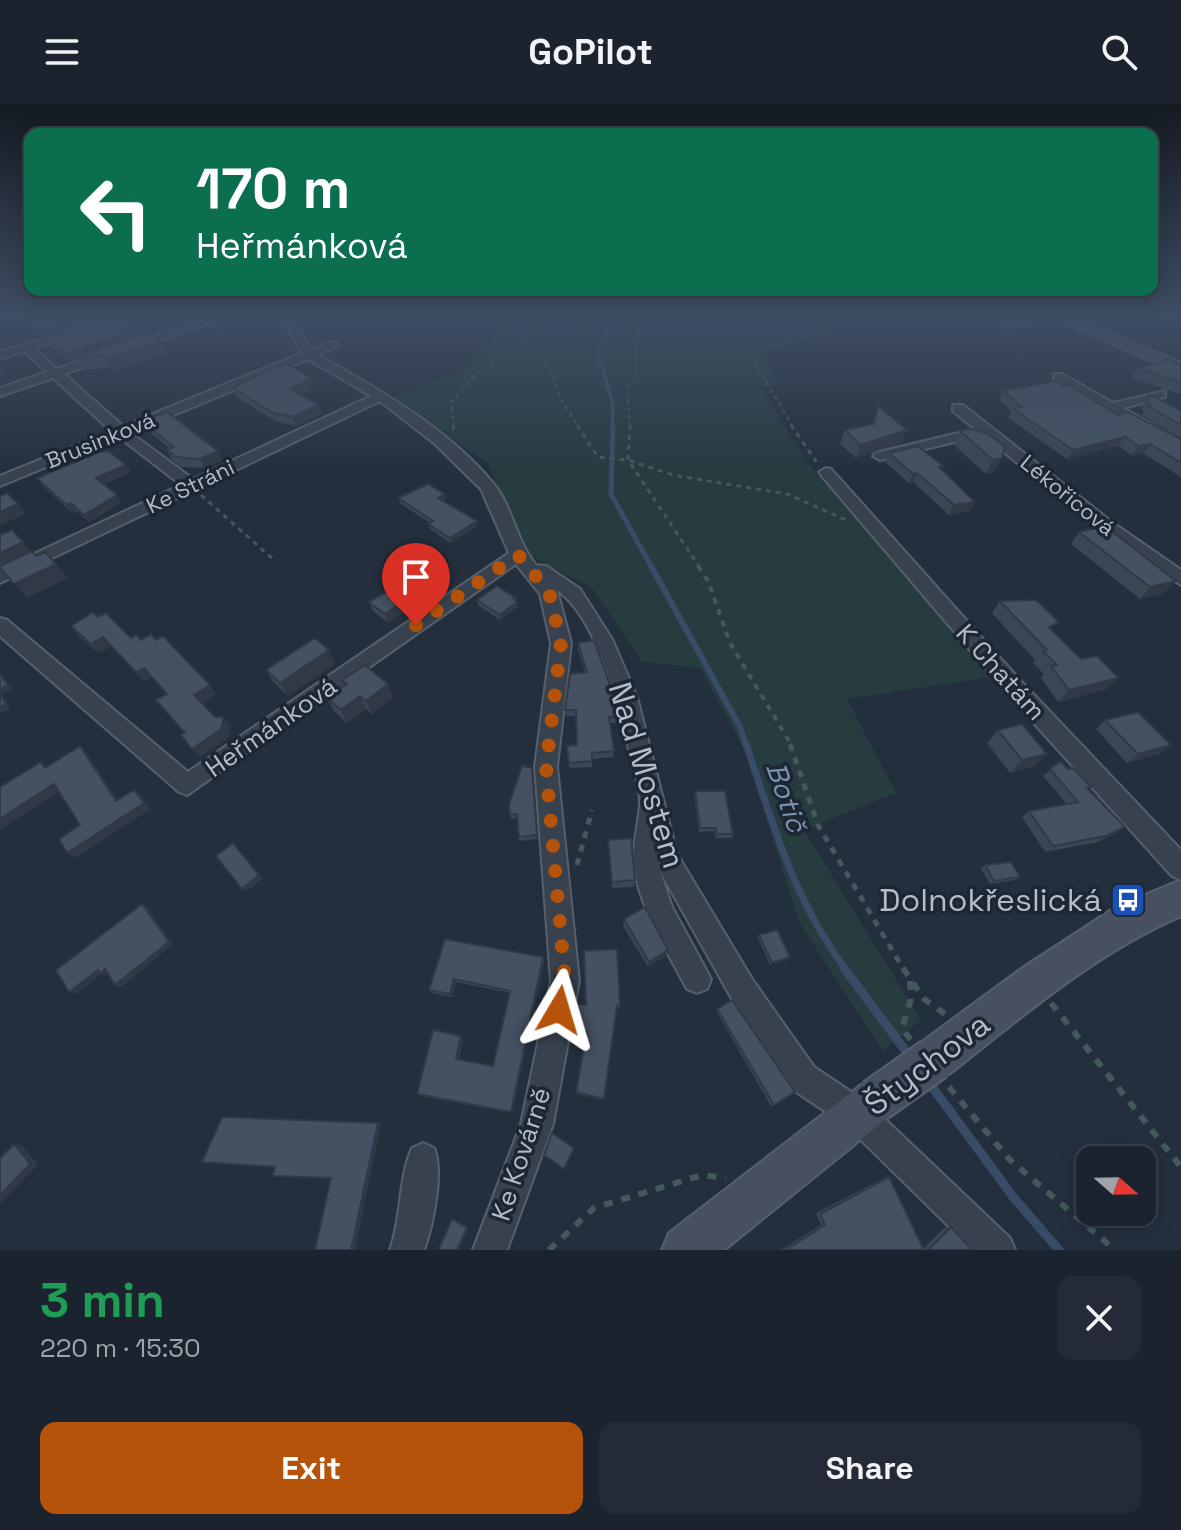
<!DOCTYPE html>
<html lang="en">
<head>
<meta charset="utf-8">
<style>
  :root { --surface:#1b232e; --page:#242b36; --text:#f1f3f6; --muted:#a0a4aa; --line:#39404a; --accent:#b45309 }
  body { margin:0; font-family:"Space Grotesk",sans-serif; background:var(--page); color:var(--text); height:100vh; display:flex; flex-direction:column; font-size:30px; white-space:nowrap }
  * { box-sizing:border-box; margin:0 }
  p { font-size:26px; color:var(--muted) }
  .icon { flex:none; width:44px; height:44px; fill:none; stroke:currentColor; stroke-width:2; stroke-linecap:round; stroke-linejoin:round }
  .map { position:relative; height:1146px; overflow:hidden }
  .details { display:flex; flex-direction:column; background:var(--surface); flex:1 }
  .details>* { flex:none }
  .top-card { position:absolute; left:24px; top:24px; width:1134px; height:168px; border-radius:16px; box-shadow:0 4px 20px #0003,0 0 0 2px var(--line); background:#0b6e4f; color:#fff; overflow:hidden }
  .needle { width:52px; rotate:110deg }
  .tools { position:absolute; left:1076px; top:1042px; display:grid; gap:16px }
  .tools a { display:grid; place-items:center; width:80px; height:80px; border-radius:16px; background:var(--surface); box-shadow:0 4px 20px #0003,0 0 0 2px var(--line); font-size:40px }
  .pin { position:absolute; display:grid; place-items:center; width:68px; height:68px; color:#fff; margin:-82px -34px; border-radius:50% 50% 50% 0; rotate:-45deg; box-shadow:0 0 8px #0007 }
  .pin .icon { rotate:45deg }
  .me { position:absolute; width:88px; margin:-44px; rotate:7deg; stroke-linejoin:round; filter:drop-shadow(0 0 6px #0008) }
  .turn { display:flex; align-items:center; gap:28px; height:168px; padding:0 40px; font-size:36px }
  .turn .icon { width:104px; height:104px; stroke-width:2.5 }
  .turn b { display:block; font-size:56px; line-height:68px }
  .round { display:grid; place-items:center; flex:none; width:84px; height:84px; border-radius:16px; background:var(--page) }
  .head { display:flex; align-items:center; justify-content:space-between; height:136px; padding:0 40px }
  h1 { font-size:48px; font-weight:700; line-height:60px; color:#1e9e55 }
  .action { display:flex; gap:16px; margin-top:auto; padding:16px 40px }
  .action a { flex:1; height:92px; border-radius:16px; background:var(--accent); color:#fff; font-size:32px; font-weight:700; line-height:92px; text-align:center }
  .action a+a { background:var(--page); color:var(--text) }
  header { display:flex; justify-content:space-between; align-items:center; height:104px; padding:0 40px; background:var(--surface); font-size:36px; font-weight:700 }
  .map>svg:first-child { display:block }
  .green { fill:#263c3f }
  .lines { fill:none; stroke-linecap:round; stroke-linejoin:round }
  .stream-far4 { stroke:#394c67; stroke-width:4 }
  .stream-far3 { stroke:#394c67; stroke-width:5 }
  .stream-far2 { stroke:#394c67; stroke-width:6 }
  .stream-far1 { stroke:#394c67; stroke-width:7 }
  .stream { stroke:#394c67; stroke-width:9 }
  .street-casing { stroke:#565f6c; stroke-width:4 }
  .secondary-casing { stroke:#565f6c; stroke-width:4 }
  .path-far4 { stroke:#44595c; stroke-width:2; stroke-dasharray:4 4; stroke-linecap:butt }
  .path-far3 { stroke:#44595c; stroke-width:3; stroke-dasharray:5 5; stroke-linecap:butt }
  .path-far2 { stroke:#44595c; stroke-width:4; stroke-dasharray:6 6; stroke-linecap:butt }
  .path-far1 { stroke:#44595c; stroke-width:5; stroke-dasharray:7 7; stroke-linecap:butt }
  .path { stroke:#44595c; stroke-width:6; stroke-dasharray:9 9; stroke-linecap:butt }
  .street { fill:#38414e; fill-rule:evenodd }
  .secondary { fill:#465061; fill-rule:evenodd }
  .secondary-bridge-casing { stroke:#565f6c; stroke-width:47; stroke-linecap:butt }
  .secondary-bridge { stroke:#465061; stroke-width:43 }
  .wall { fill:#3b4654 }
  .shaded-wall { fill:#303945 }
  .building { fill:#455162; stroke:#303945; stroke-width:2 }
  .route { stroke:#b45309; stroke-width:14; stroke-dasharray:0 25.2 }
  .labels { text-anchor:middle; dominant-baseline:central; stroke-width:7; stroke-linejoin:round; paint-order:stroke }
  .far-street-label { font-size:22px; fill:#b4bcc9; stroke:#1d2633 }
  .street-label { font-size:26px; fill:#b4bcc9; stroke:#1d2633 }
  .water-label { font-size:28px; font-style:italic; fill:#7c92b1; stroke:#1d2633 }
  .near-street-label { font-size:32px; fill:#b4bcc9; stroke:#1d2633 }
  .near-poi-label { font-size:32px; fill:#b4bcc9; stroke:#1d2633; text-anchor:end }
</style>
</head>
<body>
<header><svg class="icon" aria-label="menu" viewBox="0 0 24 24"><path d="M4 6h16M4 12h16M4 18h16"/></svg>GoPilot<svg class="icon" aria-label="search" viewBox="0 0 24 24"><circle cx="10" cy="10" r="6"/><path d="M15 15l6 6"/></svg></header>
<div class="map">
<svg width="1181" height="1146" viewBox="0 0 1181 1146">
  <rect width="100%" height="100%" fill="#242f3e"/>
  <path class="green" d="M497,210H559L553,224L591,229L598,210H839L868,217L764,249L762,253L778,280L759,282L806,357L993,573L847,595L896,689L804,726L921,916L883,947L799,818L745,647L700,564L642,558L592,484L521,447L488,359L395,293L461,266C481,251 502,236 497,210Z"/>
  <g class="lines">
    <path class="stream-far4" d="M612,323L613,300L597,247L620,210"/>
    <path class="stream-far3" d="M613,321L611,390L652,464"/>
    <path class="stream-far2" d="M651,462L740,623L746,642"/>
    <path class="stream-far1" d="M746,640C774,723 793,794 846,866"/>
    <path class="stream" d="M844,864L911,954
      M927,976L1014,1094L1059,1146"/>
    <g class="street-casing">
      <path id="street" d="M221,210H236L64,270L123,322L302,249L279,210H289L312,246L333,237L339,241L318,251C381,287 446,323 493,379C513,403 516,437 536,461L546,462L580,485L612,535L637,593L677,750L752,875L814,963L869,1000L1010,1134L1015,1146H973L847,1022L792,985L732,895L660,767L672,803L711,875L707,885L697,889L687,885C668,849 645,813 636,773C630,745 638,727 640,700C641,687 635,671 632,658C621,610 599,515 557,486L571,539L557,663L579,877L553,1020L507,1146H473L521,1020L551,877L535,663L551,539L540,490L516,460L187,691L179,688L0,532V514L7,516L188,668L509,449L481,385L435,340L380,297L0,479V466L181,381L119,333L0,382V372L111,327L53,274L0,292V284L47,268L24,247L0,255V247L73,228V232L34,244L57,265ZM308,255L371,292L193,375L131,329Z
        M821,210H841L861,216L855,219Z
        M1054,270H1062L1113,299L1165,287V293L1123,304L1181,337V347L1054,276Z
        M953,301H963L1113,419L1181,466V481L1101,427L983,331L880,356L873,352L875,349L975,325L953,307Z
        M826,364L831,365L1018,574L1181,746V776L1172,772L1004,586L821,371L819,368Z
        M423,1039L434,1044C444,1068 433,1121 424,1146H390C402,1113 398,1076 412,1044Z"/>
    </g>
    <g class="secondary-casing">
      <path id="secondary" d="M1045,210H1065L1181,259V270Z
        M1181,776V812C1095,849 1022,913 949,970L934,976L919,970L913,955L919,940L1021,865L1116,803Z
        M876,975L891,981L897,996L891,1011L724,1146H662L669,1129L861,981Z"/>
    </g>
    <path class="path-far4" d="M521,238L551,267L560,294L579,323
      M454,323L451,298L474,272L521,238L543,210
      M630,323L627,283L637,267L636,237L643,210
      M793,323L754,257L755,248L836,224"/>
    <path class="path-far3" d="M453,321L454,327
      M577,321L598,353L628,356L673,371L787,390L846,416
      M630,321L628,356L700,464
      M791,321L818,360
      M201,391L274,456"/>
    <path class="path-far2" d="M698,462L708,477L730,539L792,642"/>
    <path class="path-far1" d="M790,640L818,721L904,866
      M577,761L592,706"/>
    <path class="path" d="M903,864L924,895L945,910
      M910,877L911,895L902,925L911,936
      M1051,899L1181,1063
      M949,983L1009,1055L1115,1146
      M549,1146L594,1104L702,1071L726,1074"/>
    <use href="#street" class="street"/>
    <use href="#secondary" class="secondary"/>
    <g class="secondary-bridge-casing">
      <path id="secondary-bridge" d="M876,996L934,955"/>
    </g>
    <use href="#secondary-bridge" class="secondary-bridge"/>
  </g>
  <path class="wall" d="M216,210H272L220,229L210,222L206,213Z
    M954,210H1047L1051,216L1011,230L974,210L970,217Z
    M50,213L141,231L161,237L167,250L114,268L112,264L84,266L77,255L71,257L51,242L46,233L62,229L40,233L29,225L24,217Z
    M1181,261V289H1178L1131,274L1138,264Z
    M233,284H315L300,291L319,301L322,310L296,322L275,317L237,293Z
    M1003,287L1118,311L1181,335V373L1143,349L1132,351L1118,342L1067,355L1008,314L1011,307L999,296Z
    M1148,293L1181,307V334L1142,311L1144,308L1142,302Z
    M878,302L907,326L901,339L856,354L840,340L845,326L872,321Z
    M149,314L223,356L205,364L181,363L172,356L167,346L170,345L150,328L145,319L151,317Z
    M960,327L1005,343L994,368L986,370L954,341Z
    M889,349L970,407L949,411L913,378L909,379L885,358Z
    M126,361L131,368L104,380L122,398L89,418L77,407L72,409L43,382L37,374Z
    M445,390L446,395L442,397L477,422L451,439L430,425L428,420L430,419L400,399L398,394Z
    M1079,428L1164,489L1140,495L1071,440Z
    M516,494L518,503L500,516L478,501L477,496Z
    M1000,497L1052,526L1107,585L1058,598L1041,574L1044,570L1033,559L1035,556L992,509Z
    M369,498L409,504L388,519L373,507Z
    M98,513L131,534L141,536L216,590L202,599L215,613L231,622L228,634L200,653L185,629L167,590L151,573L144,578L112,542L99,549L79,532L71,522Z
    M578,539L616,613V619H610L614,653L592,655V663L569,664L567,642L577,641L576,612H566L565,606L585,568L578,545Z
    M329,546L335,560L288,592L274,579L266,566Z
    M342,576L393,593L372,610L366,605L347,619L334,607L327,594L345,582Z
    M1105,616L1171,641L1161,649L1127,659L1096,625Z
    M998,626L1047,650L1034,662L1010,669L987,639Z
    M1060,657L1088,685L1125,723L1117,729L1098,738L1045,748L1022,713L1029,707L1067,700L1043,672Z
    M532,664L537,735L519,737L517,714L511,715L509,700Z
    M695,687L733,730L732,734H716L714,727L699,728L694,691Z
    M608,736L635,776L634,783L612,784Z
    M985,761L1020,773L1015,776L990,780L981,765Z
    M624,815L668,846L666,852L648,863L623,822Z
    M759,831L790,853L787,856L770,861L758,834Z
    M445,835L543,853L544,857L512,1009L420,992L417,990L463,935L459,956L493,962L510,889L456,878L452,893L431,889L429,886Z
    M586,901H620V904H617L604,996L576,990L586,929L573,926V924Z
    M717,905L795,988L771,1002L716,907Z
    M889,1073L923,1145L945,1123H951L972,1146H781L821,1121L816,1109L884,1074Z"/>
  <path class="shaded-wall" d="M196,210H212L198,215Z
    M244,210H272L220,229L216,220Z
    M300,210H322L302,214Z
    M1053,212L1051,216L1011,230L1013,226Z
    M70,217L75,226L40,233L35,225Z
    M138,225L142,233L76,253L77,255L71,257L65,249Z
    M161,237L167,250L114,268L106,255Z
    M0,258L6,273L0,275Z
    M312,275L315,284L293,294L290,285Z
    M319,301L322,310L296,322L293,313Z
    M907,326L901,339L856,354L860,341Z
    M1125,333L1118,342L1067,355L1073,346Z
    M1150,340L1143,349L1132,351L1139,342Z
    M218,347L223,356L205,364L200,355Z
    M1002,354L994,368L986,370L993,356Z
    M126,361L131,368L102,381L96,374Z
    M917,369L913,378L909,379L913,370Z
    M445,390L446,395L439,399L438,394Z
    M117,391L122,398L89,418L84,411Z
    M975,398L970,407L949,411L954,401Z
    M71,399L77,407L72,409L66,401Z
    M18,400L26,410L0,421V408Z
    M477,417V422L451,439L450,434Z
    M23,438L31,448L0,463V449Z
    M56,460L68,474L27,494L14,480Z
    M1176,477L1164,489L1140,495L1150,483Z
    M406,495L409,504L388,519L385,510Z
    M517,498L518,503L500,516V511Z
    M103,533L112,542L99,549L91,540Z
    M329,546L335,560L288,592L280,579Z
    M144,564L151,573L144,578L136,568Z
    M0,569L13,585L2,591L11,604L0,610Z
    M1119,574L1107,585L1058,598L1069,586Z
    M388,580L393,593L372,610L366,597Z
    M210,581L216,590L201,600L194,591Z
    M360,592L366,605L347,619L341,606Z
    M224,613L231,622L228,634L200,653L192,645Z
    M1171,641L1161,649L1127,659L1138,650Z
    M80,642L87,649L122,703L116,697Z
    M1047,650L1034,662L1010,669L1022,656Z
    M54,680L62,686L0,726V715Z
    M134,686L140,691L151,705L75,754L67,749Z
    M1125,723L1117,729L1098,738L1106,732Z
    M237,743L263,775L246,788L242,785Z
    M142,800L147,803L173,840L121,884L115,881Z
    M668,846L666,852L648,863L649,858Z
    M543,853L544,857L512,1009L511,1008Z
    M790,853L787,856L770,861L772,859Z
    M105,865L111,868L106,872L101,870L76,890L69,888L98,866Z
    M454,875L456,878L452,893L450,890Z
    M461,932L463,935L458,958L456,955Z
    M378,1019L381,1020L355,1146H351Z
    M14,1040L22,1041L38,1061L0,1100V1091Z
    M452,1115H454L469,1124L459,1146H457Z"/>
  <path class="building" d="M46,210L50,213L63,210H115L138,225L65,249L46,233L69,226L70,217L35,225L24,217Z
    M216,210H244L216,220L206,213Z
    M984,210H1047L1053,212L1013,226Z
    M148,229L161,237L106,255V251L76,253Z
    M1170,255L1181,261V278L1138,264Z
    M285,259L312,275L290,285L319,301L293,313L271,308L233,284Z
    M1055,277L1063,282L1069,281L1118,311L1128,308L1181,335V359L1150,340L1139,342L1125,333L1073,346L1013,305L1022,303L1003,287Z
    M1152,292L1181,307V321L1148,302H1151L1148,293Z
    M878,302L907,326L860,341L845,326L874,320Z
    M167,308L218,347L200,355L176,353L167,346L174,343L145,319L152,316L149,314Z
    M970,325L987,329L1005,343L1002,354L993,356L960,327Z
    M918,342L943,362L939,363L975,398L954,401L917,369L913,370L889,349Z
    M108,347L126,361L96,374L117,391L84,411L71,399L66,401L37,374L99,348Z
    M428,380L445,390L438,394L477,417L450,434L428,420L433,417L398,394Z
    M7,389L18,400L0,408V392Z
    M1105,422L1176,477L1150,483L1079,428Z
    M12,426L23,438L0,449V431Z
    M32,447L36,452L45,448L56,460L14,480L0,464V462Z
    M497,482L516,494L513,495L517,498L500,511L477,496Z
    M392,485L406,495L385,510L369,498Z
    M1036,496L1059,518L1049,523L1081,555L1097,552L1119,574L1069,586L1051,562L1057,561L1043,547L1047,546L1000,497Z
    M93,508L98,513L106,509L131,534L136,531L141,536L151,530L156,536L163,532L210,581L194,591L215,613H224L221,625L192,645L181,631L185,629L156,596L167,590L144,564L136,568L103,533L91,540L71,522Z
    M315,534L329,546L280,579L266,566Z
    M594,536L609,578L616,613H609L614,647L592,649V657L569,659L567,642L577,641L576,606H565L570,570L587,568L578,539Z
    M365,561L388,580L366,597L360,592L341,606L327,594L347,580L342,576Z
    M0,570L8,581L0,585Z
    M0,591L6,600L0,603Z
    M1138,608L1171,641L1138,650L1105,616Z
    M1022,620L1047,650L1022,656L998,626Z
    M80,642L116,697L134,686L144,699L67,749L59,735L80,721L54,680L0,715V683L41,658L45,664Z
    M1060,657L1068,665L1072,664L1077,668L1091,683L1087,684L1125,723L1106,732L1053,742L1029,707L1078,698L1050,665Z
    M522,662L532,664L537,731L519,733L517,710L510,711L509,700Z
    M695,687H725L733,730H717L716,724H700Z
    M631,734L635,776L612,778L608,736Z
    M233,739L259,771L242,785L216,752Z
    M1011,758L1020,773L994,777L985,761Z
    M142,800L169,838L115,881L105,865L100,870L98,866L69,888L56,866Z
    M645,803L668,846L649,858L624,815Z
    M777,826L790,853L772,859L759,831Z
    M445,835L543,853L511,1008L417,990L433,926L461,932L456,955L493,962L510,887L454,875L450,890L429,886Z
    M617,845L620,901L617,902L604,995L576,988L587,927L573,924L577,900L586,901L584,847Z
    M732,896L795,988L774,1001L717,905Z
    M222,1013L378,1019L351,1146H315L331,1074L273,1072L275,1063L202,1058Z
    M552,1029L574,1044L564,1065L544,1051Z
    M14,1040L30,1060L0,1091V1054Z
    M889,1073L924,1146H785L825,1121L820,1110Z
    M452,1115L467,1124L457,1146H442L439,1144Z
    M951,1123L972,1146H928Z"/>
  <linearGradient id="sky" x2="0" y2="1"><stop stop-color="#141a22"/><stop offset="0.57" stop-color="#3f4d63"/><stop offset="1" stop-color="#3f4d63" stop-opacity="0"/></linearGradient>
  <rect width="1181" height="370" fill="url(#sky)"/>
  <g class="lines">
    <path class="route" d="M416,521L518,451L549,488L561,539L546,663L565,877L559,906"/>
  </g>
  <defs>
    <g id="bus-square" transform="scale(1.8)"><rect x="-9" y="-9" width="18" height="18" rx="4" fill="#1a4fb4" stroke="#1d2633"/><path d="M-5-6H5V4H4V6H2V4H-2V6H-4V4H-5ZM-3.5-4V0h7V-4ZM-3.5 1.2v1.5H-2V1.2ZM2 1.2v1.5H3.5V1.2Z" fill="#fff"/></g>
  </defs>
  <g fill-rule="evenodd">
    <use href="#bus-square" x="1128" y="796"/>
  </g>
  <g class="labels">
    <g class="far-street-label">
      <text transform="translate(100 336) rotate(-22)">Brusinková</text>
      <text transform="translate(190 382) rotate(-26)">Ke Stráni</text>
      <text transform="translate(1068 391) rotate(39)">Lékořicová</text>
    </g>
    <g class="street-label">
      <text transform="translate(1001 568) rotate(48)">K Chatám</text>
      <text transform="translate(271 623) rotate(-35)">Heřmánková</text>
      <text transform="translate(521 1050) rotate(-72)">Ke Kovárně</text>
    </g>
    <g class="water-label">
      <text transform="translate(787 693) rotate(71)">Botič</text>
    </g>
    <g class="near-street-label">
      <text transform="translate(647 671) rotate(73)">Nad Mostem</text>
      <text transform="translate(927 960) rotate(-37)">Štychova</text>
    </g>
    <g class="near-poi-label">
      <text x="1102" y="796">Dolnokřeslická</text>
    </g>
  </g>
</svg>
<div class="tools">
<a><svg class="needle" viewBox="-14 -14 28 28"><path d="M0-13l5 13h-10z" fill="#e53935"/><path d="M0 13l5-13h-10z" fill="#a0a4aa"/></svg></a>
</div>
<div class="pin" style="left:416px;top:521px;background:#d93025"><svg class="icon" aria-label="arrive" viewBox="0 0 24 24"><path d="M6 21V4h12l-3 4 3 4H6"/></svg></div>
<svg class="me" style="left:559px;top:906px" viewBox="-20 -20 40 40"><path d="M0-17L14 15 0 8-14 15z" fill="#b45309" stroke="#fff" stroke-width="4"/></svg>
<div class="top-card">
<div class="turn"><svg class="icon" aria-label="left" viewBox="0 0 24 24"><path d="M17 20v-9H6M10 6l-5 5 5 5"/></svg><div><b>170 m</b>Heřmánková</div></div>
</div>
</div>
<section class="details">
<div class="head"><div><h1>3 min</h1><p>220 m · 15:30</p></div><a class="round"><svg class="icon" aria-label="close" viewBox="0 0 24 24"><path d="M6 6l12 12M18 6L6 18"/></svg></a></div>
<div class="action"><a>Exit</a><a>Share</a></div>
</section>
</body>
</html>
